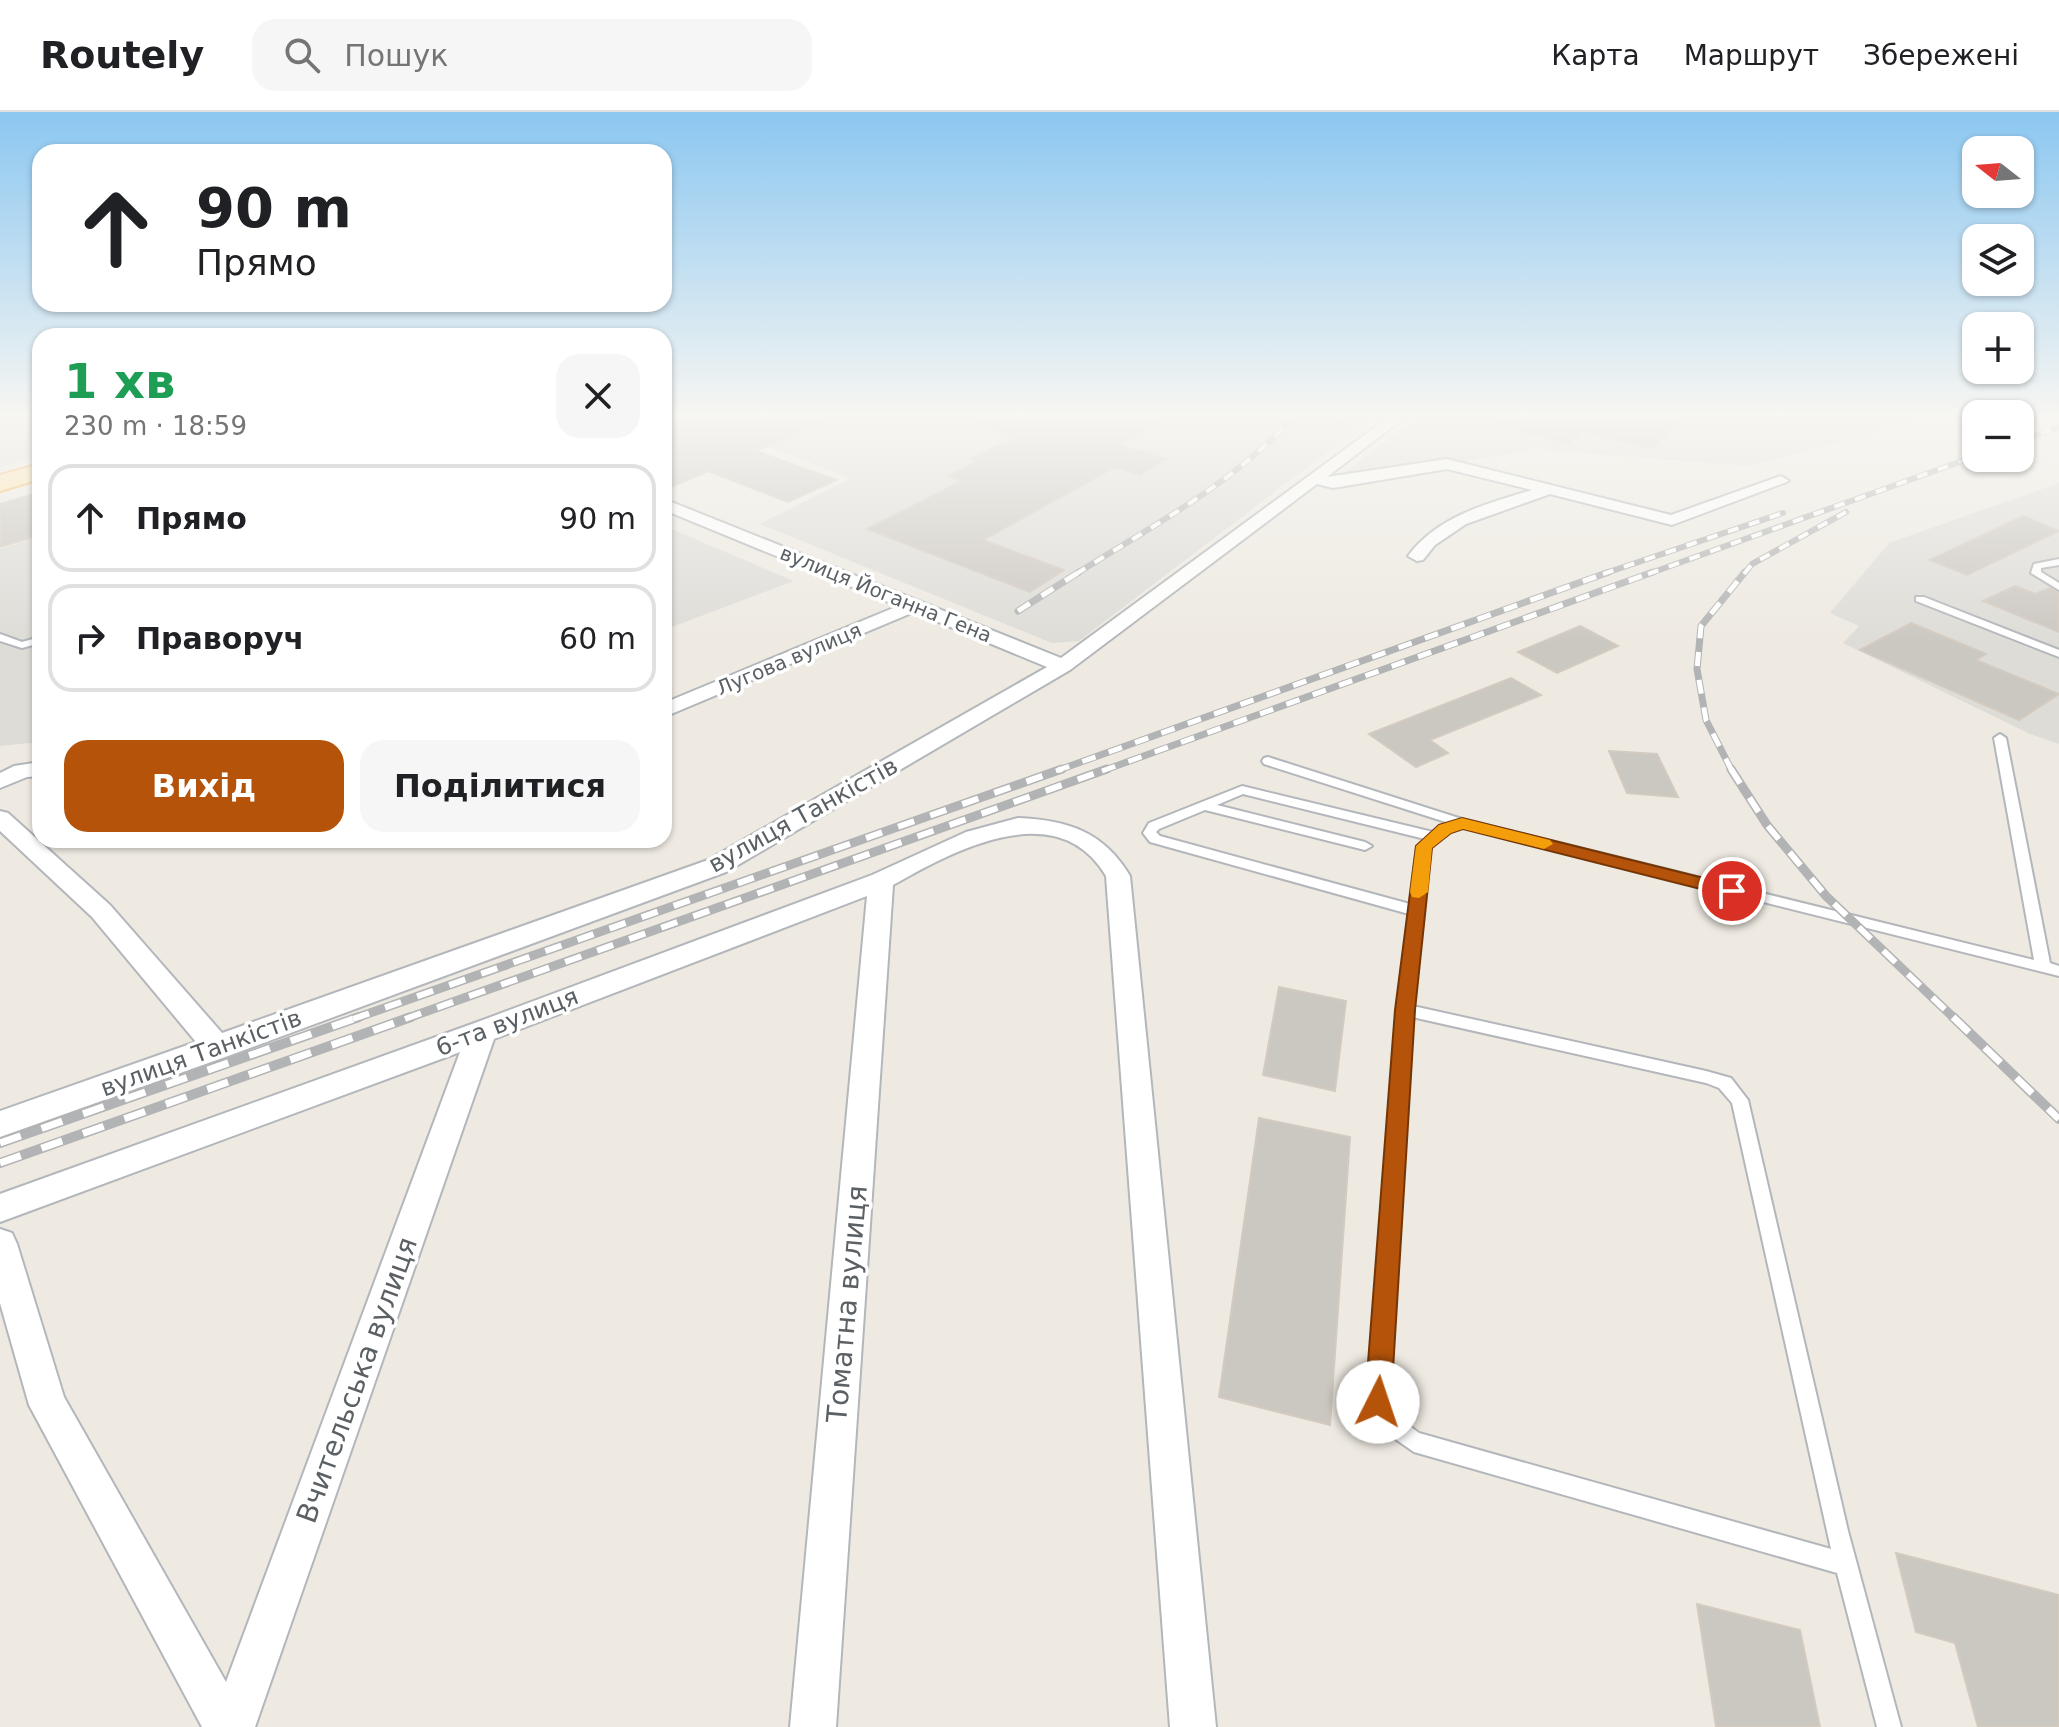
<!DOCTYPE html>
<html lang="uk">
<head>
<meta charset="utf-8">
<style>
  :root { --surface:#fff; --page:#f6f6f6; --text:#202124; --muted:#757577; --line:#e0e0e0; --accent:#b45309 }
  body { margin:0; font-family:"DejaVu Sans",sans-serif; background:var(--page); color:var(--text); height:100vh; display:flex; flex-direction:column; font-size:30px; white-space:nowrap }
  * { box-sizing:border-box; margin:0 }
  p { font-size:26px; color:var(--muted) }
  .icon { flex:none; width:44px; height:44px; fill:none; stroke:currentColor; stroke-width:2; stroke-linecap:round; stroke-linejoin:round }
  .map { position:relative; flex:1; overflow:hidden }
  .drawer { position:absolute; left:32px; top:216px; width:640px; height:520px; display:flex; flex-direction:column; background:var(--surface); border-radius:24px; box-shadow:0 2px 6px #0004 }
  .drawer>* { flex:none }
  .banner { position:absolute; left:32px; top:32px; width:640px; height:168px; border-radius:24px; box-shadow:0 2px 6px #0004; background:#fff; color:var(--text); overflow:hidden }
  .needle { width:52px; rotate:287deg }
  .fabs { position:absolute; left:1962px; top:24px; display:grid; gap:16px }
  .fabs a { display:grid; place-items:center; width:72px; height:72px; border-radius:16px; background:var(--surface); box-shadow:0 2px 6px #0004; font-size:40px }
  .pin { position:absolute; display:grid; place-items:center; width:68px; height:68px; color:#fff; margin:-34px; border:4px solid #fff; border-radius:50%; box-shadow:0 2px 8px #0007 }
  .me { position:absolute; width:88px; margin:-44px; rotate:4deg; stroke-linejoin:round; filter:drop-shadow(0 0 6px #0008) }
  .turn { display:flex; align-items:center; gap:28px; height:168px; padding:0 32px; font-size:36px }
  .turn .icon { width:104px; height:104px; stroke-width:2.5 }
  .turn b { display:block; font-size:56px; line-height:68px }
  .round { display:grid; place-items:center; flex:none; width:84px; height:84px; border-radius:24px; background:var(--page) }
  .headline { display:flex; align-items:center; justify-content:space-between; height:136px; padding:0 32px }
  h1 { font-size:48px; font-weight:600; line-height:60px; color:#1e9e55 }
  .action { display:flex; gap:16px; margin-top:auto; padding:16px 32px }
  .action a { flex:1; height:92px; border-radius:24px; background:var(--accent); color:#fff; font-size:32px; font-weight:600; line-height:92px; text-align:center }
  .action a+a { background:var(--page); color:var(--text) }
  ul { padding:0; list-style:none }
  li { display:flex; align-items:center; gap:24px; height:108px; margin:0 16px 12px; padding:0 16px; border:4px solid var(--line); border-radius:24px }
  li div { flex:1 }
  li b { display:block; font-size:30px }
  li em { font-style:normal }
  header { display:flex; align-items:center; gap:48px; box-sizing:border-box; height:112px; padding:0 40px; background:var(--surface); border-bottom:2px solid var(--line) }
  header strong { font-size:38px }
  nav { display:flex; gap:44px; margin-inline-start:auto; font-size:28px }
  .search { width:560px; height:72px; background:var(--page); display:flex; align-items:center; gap:20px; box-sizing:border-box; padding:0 28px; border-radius:24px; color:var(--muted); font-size:30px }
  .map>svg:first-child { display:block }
  .industrial { fill:#dedcd7 }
  .building { fill:#cbc7c1; stroke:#d3cac0; stroke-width:2 }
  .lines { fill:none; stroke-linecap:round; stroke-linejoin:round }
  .service-casing { stroke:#b3b6ba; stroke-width:4 }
  .minor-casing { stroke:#b3b6ba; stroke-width:4 }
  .primary-casing { stroke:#f8b151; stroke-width:4 }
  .service { fill:#fff; fill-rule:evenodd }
  .minor { fill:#fff; fill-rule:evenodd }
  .primary { fill:#ffe4a6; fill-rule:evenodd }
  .rail-far3-casing { stroke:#b2b3b4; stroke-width:6 }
  .rail-far2-casing { stroke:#b2b3b4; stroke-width:7 }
  .rail-far1-casing { stroke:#b2b3b4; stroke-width:9 }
  .rail-casing { stroke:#b2b3b4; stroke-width:10 }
  .rail-far3 { stroke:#fff; stroke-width:4; stroke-dasharray:11; stroke-linecap:butt }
  .rail-far2 { stroke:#fff; stroke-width:5; stroke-dasharray:14; stroke-linecap:butt }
  .rail-far1 { stroke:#fff; stroke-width:6; stroke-dasharray:17; stroke-linecap:butt }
  .rail { stroke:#fff; stroke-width:7; stroke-dasharray:22; stroke-linecap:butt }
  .route { fill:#b45309; stroke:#753606; stroke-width:2 }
  .slow { fill:#f59e0b }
  .labels { text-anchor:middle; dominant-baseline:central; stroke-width:7; stroke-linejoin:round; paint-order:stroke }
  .far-street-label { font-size:20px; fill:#5a6064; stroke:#fff }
  .street-label { font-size:24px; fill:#5a6064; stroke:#fff }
  .near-street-label { font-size:28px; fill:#5a6064; stroke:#fff }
</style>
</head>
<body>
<header>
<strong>Routely</strong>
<div class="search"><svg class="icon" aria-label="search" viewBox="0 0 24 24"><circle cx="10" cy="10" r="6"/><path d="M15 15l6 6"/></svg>Пошук</div>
<nav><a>Карта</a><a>Маршрут</a><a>Збережені</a></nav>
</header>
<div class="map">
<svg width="2059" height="1615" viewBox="0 0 2059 1615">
  <rect width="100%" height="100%" fill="#eeeae2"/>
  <path class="industrial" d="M0,305H40V343L0,355Z
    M664,305H1373L1079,529L1052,531L760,412L851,366L767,334L664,378Z
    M1417,305H1921L1928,307L1747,354L1534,337L1461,350L1452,347L1343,362Z
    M2059,371V632L2030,622L1843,531L1859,514L1830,501L1889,431Z
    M664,414L794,469L664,518Z
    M40,424V630L0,634V437Z"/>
  <path class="building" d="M664,305H834L756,339L836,368L788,390L708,359L664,378Z
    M980,305H1025L1043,311L1054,305H1167L1117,333L1166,347L1140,363L1115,355L983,428L1064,458L1030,480L867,417L962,369L948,364L978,349L971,347L1016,325L978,313Z
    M1501,305H1683L1652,336L1582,320L1569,331L1500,314Z
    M40,380V423L0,435V392Z
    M2023,404L2059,419L1967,463L1930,448Z
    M2015,474L2035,482L2050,476L2059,481V520L1983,489Z
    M1911,511L1986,542L1976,548L2059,582L2019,608L1860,538Z
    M1580,514L1618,534L1557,561L1518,540Z
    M1511,566L1541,583L1430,628L1448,641L1416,655L1369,622Z
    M1609,639L1657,642L1678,685L1627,681Z
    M1279,875L1346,889L1335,979L1263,963Z
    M1259,1006L1350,1025L1330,1313L1219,1285Z
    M1896,1441L2059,1483V1615H1978L1955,1531L1916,1520Z
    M1697,1492L1800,1518L1820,1615H1716Z"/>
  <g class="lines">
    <g class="service-casing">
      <path id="service" d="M2059,447V453L2041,456V460L2059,471V478L2031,461L2034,452Z
        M1916,485H1924L2059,538V545L1916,489Z
        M0,522L22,530L40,525V531L22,536L0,529Z
        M2000,622L2006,626L2050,851L2059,854V864L1463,715L1450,720L1430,736L1413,894L1706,959L1731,966L1748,988L1848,1419L1901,1615H1877L1837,1461L1414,1340L1381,1317L1368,1290L1397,898L1409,802L1150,730L1143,721L1149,711L1242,674L1433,720L1449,711L1264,652L1262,649L1264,646L1268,645L1462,707L2034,848L1994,626ZM1243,682L1425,727L1417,734L1410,792L1160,724L1156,720L1159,717L1205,698L1365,738L1372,734L1365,730L1217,693ZM1412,905L1706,971L1719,976L1732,991L1831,1437L1419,1321L1395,1303L1388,1289Z"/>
    </g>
    <g class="minor-casing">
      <path id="minor" d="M1389,305H1405L1327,365L1447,347L1671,403L1775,366L1781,364L1789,369L1672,413L1550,382L1466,412L1435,433L1423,448L1417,449L1408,444C1438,404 1486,392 1532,378L1447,357L1333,376L1317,372L1070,558L726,760L228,944L0,1025V999L196,930L92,805L0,719V699L8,701L110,793L222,921L708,748L1047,555L914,500L664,605V591L898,494L664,398V387L1061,546Z
        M40,650V664L27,665L0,676V661L14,654Z
        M1018,706C1068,708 1104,720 1130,764L1216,1615H1170L1106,764C1057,682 953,739 893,773L836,1615H790L867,784L494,927L255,1615H202L29,1293L0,1191V1117L12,1121L17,1132L64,1285L226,1570L460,940L0,1110V1082L472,912L872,763L966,720Z"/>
    </g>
    <g class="primary-casing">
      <path id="primary" d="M40,352V367L0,379V363Z"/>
    </g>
    <use href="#service" class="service"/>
    <use href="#minor" class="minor"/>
    <use href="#primary" class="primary"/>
    <g class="rail-far3-casing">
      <path id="rail-far3" d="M1338,308L1343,305
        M2020,329L2059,315
        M1076,462C1150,415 1234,372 1293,305
        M1603,462L1783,401
        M1648,462L1976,344
        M1744,462L1752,452L1846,400"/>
    </g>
    <g class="rail-far2-casing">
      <path id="rail-far2" d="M1018,499L1079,460
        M1056,659L1609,460
        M1102,659L1653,460
        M1732,659L1706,608L1697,557L1701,514L1745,460"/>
    </g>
    <g class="rail-far1-casing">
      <path id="rail-far1" d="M1731,657L1767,713L1826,784L1955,907
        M353,907L1062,657
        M405,907L1107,657"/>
    </g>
    <g class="rail-casing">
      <path id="rail" d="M1953,905L2059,1007
        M0,1031L359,905
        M0,1051L411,905"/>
    </g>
    <use href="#rail-far3" class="rail-far3"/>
    <use href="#rail-far2" class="rail-far2"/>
    <use href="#rail-far1" class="rail-far1"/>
    <use href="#rail" class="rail"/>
  </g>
  <linearGradient id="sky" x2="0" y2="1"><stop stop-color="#8bc7f1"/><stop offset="0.57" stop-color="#f7f6f2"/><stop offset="1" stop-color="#f7f6f2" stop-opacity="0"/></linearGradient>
  <rect width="2059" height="531" fill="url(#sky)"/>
  <path class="route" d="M1462,706L1732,773L1741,779L1732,785L1463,717L1451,721L1432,736L1415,898L1391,1290L1387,1300L1378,1304L1369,1300L1365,1290L1395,898L1416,734L1439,713Z"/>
  <path class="slow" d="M1462,706L1550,728L1553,732L1544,737L1463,717L1451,721L1432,736L1428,780L1419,786L1412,785L1410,780L1416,734L1439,713Z"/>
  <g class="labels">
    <g class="far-street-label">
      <text transform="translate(886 482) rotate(22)">вулиця Йоганна Гена</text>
      <text transform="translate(789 547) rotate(-23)">Лугова вулиця</text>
    </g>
    <g class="street-label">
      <text transform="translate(803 703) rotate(-29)">вулиця Танкістів</text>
      <text transform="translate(507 910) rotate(-21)">6-та вулиця</text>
      <text transform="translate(201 941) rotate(-20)">вулиця Танкістів</text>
    </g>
    <g class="near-street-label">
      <text transform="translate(847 1192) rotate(-85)">Томатна вулиця</text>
      <text transform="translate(357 1268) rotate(-70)">Вчительська вулиця</text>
    </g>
  </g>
</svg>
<div class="fabs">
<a><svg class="needle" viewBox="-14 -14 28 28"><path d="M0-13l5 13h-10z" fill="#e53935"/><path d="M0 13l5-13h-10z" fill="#757577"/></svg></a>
<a><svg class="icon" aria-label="layers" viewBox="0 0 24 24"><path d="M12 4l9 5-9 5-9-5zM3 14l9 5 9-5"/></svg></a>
<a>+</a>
<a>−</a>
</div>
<div class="pin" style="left:1732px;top:779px;background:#d93025"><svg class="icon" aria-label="arrive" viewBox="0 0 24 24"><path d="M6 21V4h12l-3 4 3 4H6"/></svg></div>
<svg class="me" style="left:1378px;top:1290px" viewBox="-20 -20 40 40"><circle r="19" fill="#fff"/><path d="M0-13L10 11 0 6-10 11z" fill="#b45309"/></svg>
<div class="banner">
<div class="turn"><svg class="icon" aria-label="ahead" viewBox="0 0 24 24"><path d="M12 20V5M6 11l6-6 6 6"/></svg><div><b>90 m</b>Прямо</div></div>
</div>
<section class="drawer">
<div class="headline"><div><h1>1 хв</h1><p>230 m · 18:59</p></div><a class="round"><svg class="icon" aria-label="close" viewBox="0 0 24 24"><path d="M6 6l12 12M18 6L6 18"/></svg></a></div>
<ul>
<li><svg class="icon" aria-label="ahead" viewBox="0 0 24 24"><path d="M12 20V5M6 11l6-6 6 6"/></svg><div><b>Прямо</b></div><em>90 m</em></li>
<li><svg class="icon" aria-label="right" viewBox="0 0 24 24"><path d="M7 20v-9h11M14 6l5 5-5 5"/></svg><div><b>Праворуч</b></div><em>60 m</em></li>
</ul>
<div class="action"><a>Вихід</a><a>Поділитися</a></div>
</section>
</div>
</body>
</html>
